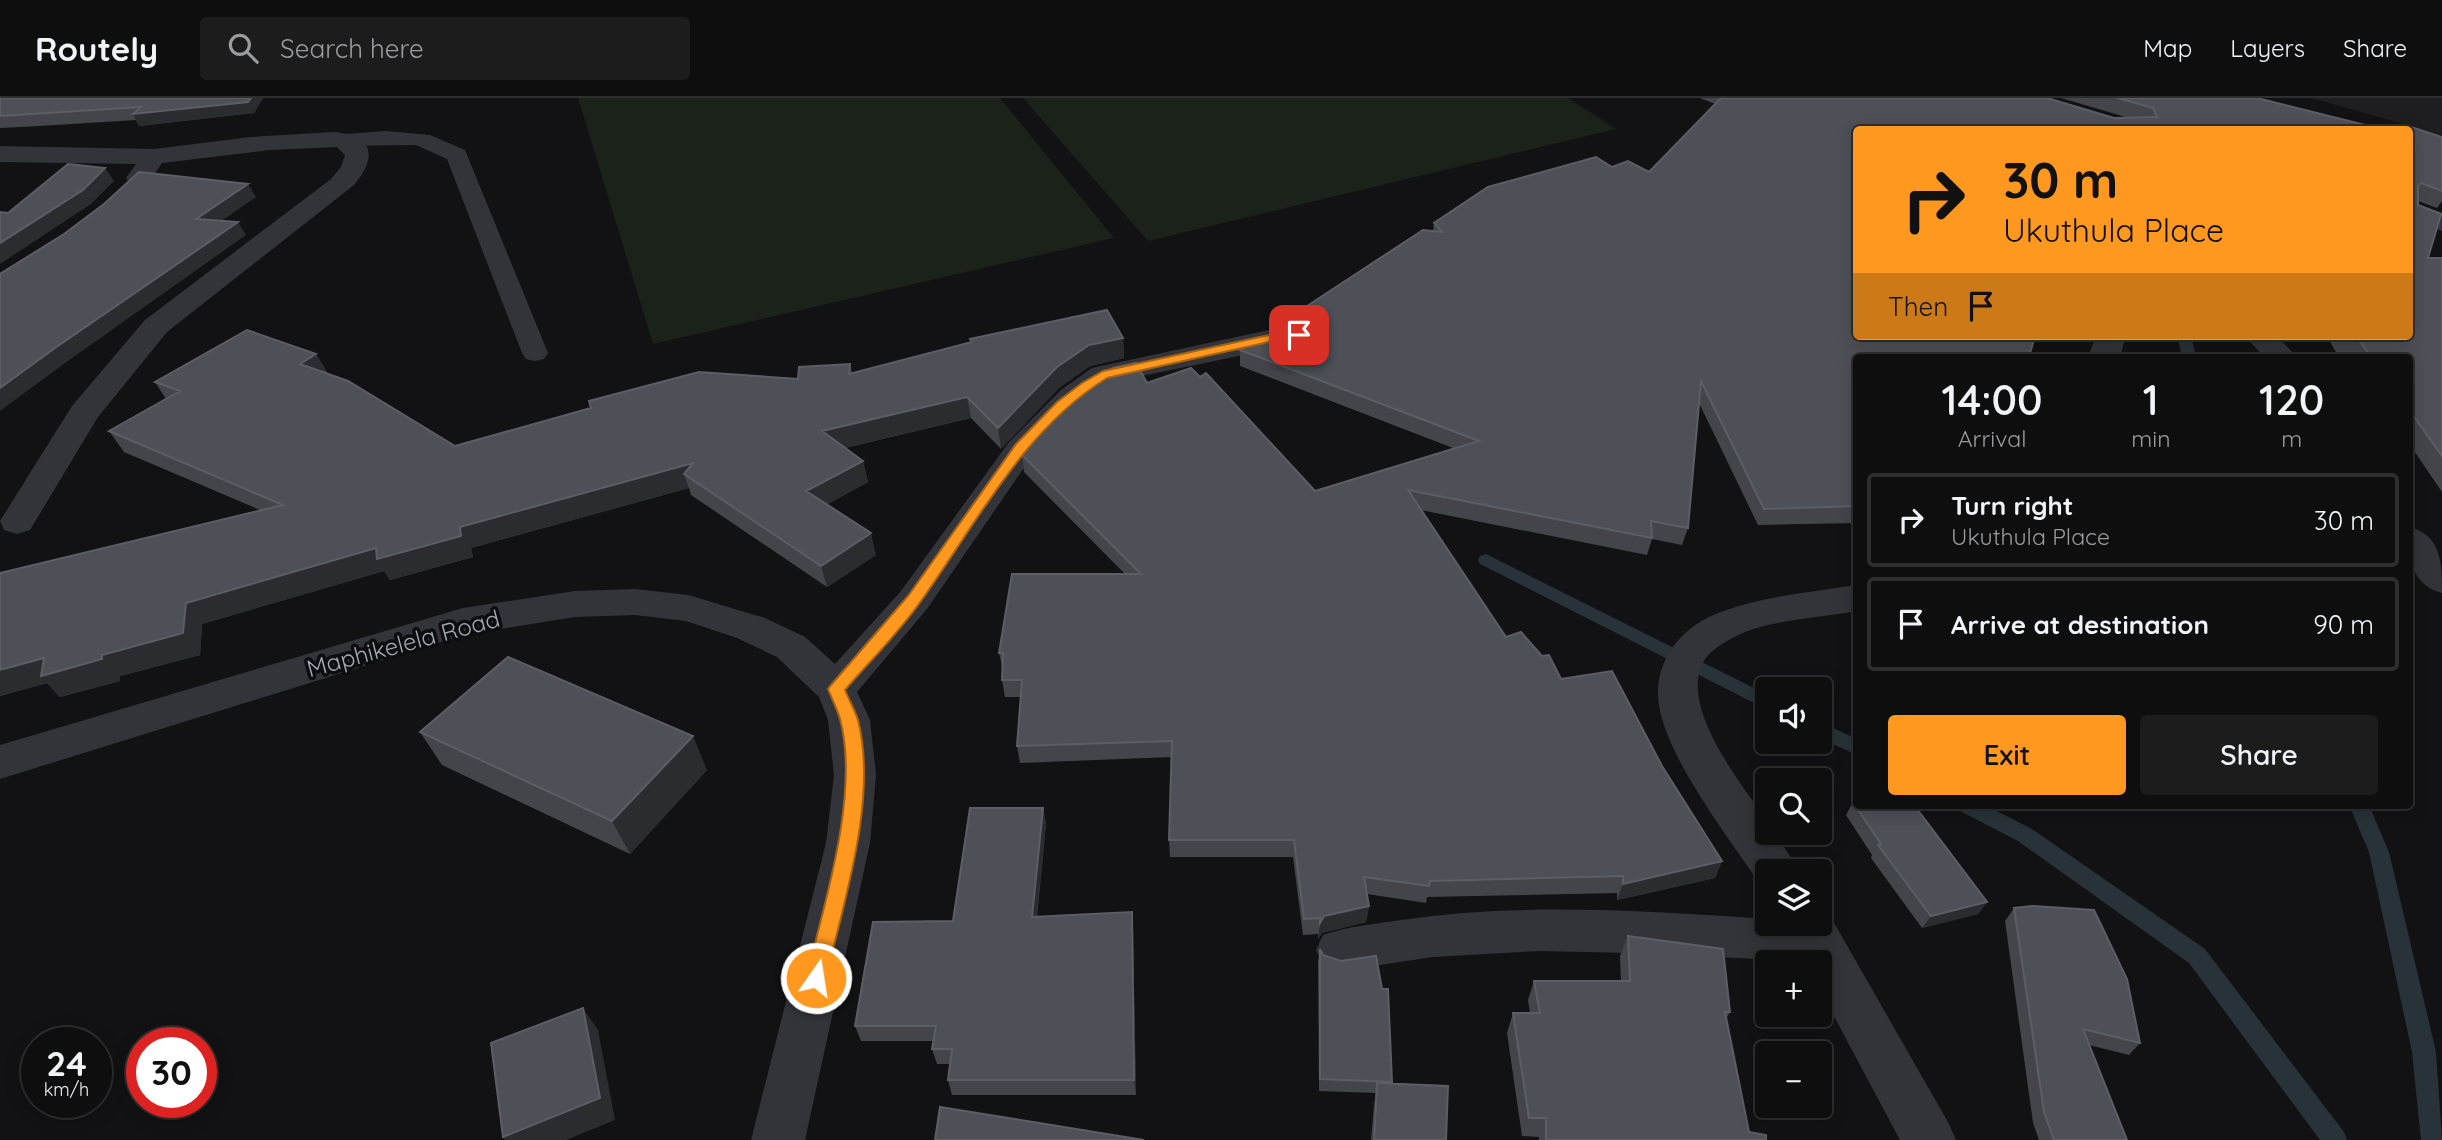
<!DOCTYPE html>
<html lang="en">
<head>
<meta charset="utf-8">
<style>
  :root { --surface:#0e0e0f; --page:#1c1c1d; --text:#f1f3f6; --muted:#9b9c9e; --line:#2e2e2f; --accent:#ff981f }
  body { margin:0; font-family:Quicksand,sans-serif; background:var(--page); color:var(--text); height:100vh; display:flex; flex-direction:column; font-size:26px; white-space:nowrap }
  * { box-sizing:border-box; margin:0 }
  p { font-size:23px; color:var(--muted) }
  .icon { flex:none; width:38px; height:38px; fill:none; stroke:currentColor; stroke-width:2; stroke-linecap:round; stroke-linejoin:round }
  .map { position:relative; flex:1; overflow:hidden }
  .details { position:absolute; left:1853px; top:256px; width:560px; height:455px; display:flex; flex-direction:column; background:var(--surface); border-radius:7px; box-shadow:0 4px 18px #0003,0 0 0 2px var(--line) }
  .details>* { flex:none }
  .top-card { position:absolute; left:1853px; top:28px; width:560px; height:214px; border-radius:7px; box-shadow:0 4px 18px #0003,0 0 0 2px var(--line); background:#ff981f; color:#111; overflow:hidden }
  .controls { position:absolute; left:1755px; top:579px; display:grid; gap:14px }
  .controls a { display:grid; place-items:center; width:77px; height:77px; border-radius:7px; background:var(--surface); box-shadow:0 4px 18px #0003,0 0 0 2px var(--line); font-size:35px }
  .speed { position:absolute; left:21px; top:929px; display:flex; gap:14px; font-size:35px; font-weight:700; text-align:center }
  .speed>* { display:grid; place-content:center; width:91px; height:91px; border-radius:50%; background:var(--surface); box-shadow:0 4px 18px #0003,0 0 0 2px var(--line); line-height:1 }
  .speed small { font-size:18px; font-weight:400 }
  .speed .limit { border:10px solid #d22; background:#fff; color:#111 }
  .pin { position:absolute; display:grid; place-items:center; width:60px; height:60px; color:#fff; margin:-30px; border-radius:14px; box-shadow:0 4px 10px #0006 }
  .me { position:absolute; width:77px; margin:-38px; rotate:13deg; stroke-linejoin:round; filter:drop-shadow(0 0 5px #0008) }
  .turn { display:flex; align-items:center; gap:24px; height:147px; padding:0 35px; font-size:32px }
  .turn .icon { width:91px; height:91px; stroke-width:2.5 }
  .turn b { display:block; font-size:49px; line-height:60px }
  .then { display:flex; align-items:center; height:66px; padding:0 35px; background:#0003; gap:14px; font-size:26px }
  .eta { display:flex; justify-content:space-evenly; align-items:center; height:119px; text-align:center }
  .eta b { font-size:42px; font-weight:600; line-height:49px }
  .button { display:flex; gap:14px; margin-top:auto; padding:14px 35px }
  .button a { flex:1; height:80px; border-radius:7px; background:var(--accent); color:#111; font-size:28px; font-weight:600; line-height:80px; text-align:center }
  .button a+a { background:var(--page); color:var(--text) }
  ul { padding:0; list-style:none }
  li { display:flex; align-items:center; gap:21px; height:94px; margin:0 14px 10px; padding:0 21px; border:4px solid var(--line); border-radius:7px }
  li div { flex:1 }
  li b { display:block; font-size:26px }
  li em { font-style:normal }
  header { display:flex; align-items:center; gap:42px; box-sizing:border-box; height:98px; padding:0 35px; background:var(--surface); border-bottom:2px solid var(--line) }
  header strong { font-size:33px }
  nav { display:flex; gap:38px; margin-inline-start:auto; font-size:24px }
  .search { width:490px; height:63px; background:var(--page); display:flex; align-items:center; gap:18px; box-sizing:border-box; padding:0 24px; border-radius:7px; color:var(--muted); font-size:26px }
  .map>svg:first-child { display:block }
  .built { fill:#1e1e21 }
  .green { fill:#1a221a }
  .lines { fill:none; stroke-linecap:round; stroke-linejoin:round }
  .stream { fill:#273338; fill-rule:evenodd }
  .service { fill:#333439; fill-rule:evenodd }
  .minor { fill:#333439; fill-rule:evenodd }
  .wall { fill:#43454a }
  .shaded-wall { fill:#2b2c30 }
  .building { fill:#4d5056; stroke:#5b5e65; stroke-width:2 }
  .route { fill:#ff981f; stroke:#a66314; stroke-width:2 }
  .labels { text-anchor:middle; dominant-baseline:central; stroke-width:7; stroke-linejoin:round; paint-order:stroke }
  .street-label { font-size:24px; fill:#a2aab6; stroke:#0d0d0f }
</style>
</head>
<body>
<header>
<strong>Routely</strong>
<div class="search"><svg class="icon" aria-label="search" viewBox="0 0 24 24"><circle cx="10" cy="10" r="6"/><path d="M15 15l6 6"/></svg>Search here</div>
<nav><a>Map</a><a>Layers</a><a>Share</a></nav>
</header>
<div class="map">
<svg width="2442" height="1042" viewBox="0 0 2442 1042">
  <rect width="100%" height="100%" fill="#121214"/>
  <path class="built" d="M2311,0H2442V37Z"/>
  <path class="green" d="M578,0H1000L1114,140L653,246Z
    M1023,0H1568L1616,31L1148,143Z"/>
  <g class="lines">
    <path class="stream" d="M2177,238H2191L2196,259H2182Z
      M1486,456L1768,597V612L1480,466L1478,462L1480,458Z
      M1820,624L1857,641V657L1820,640Z
      M1957,707H1985L2032,731L2205,851L2344,1034L2347,1042H2320L2189,865L2018,743L1960,713Z
      M2349,707H2369L2389,754L2436,954L2442,1042H2421L2412,954L2369,754Z"/>
    <path class="service" d="M386,33L430,37L465,52L548,255L544,261L535,263L526,261L522,255L447,61L416,47L341,48L333,47L330,42L333,37Z"/>
    <path class="minor" d="M334,34C375,38 377,59 354,87L167,234L98,319L30,432L17,436L4,432L0,423L72,308L145,222L331,81L341,69L345,57L337,49L270,52L162,65L148,86L139,88L130,86L126,80L136,66L0,64V48L154,51L251,39Z
      M2410,103L2442,115V133L2410,121Z
      M1299,228L1310,231L1314,237L1310,243L1113,284L1084,306L1032,358L927,511L857,594L870,622L876,677L870,745L805,1042H751L826,745L834,677L828,622L819,599L777,559L737,540L686,523L635,517L575,519L464,537L0,681V647L463,510L575,493L635,491L688,497L765,520L805,539L835,566L901,493L1009,344L1061,292L1092,270L1269,232Z
      M2096,238H2126L2120,259H2088Z
      M2245,238H2277L2297,259H2264Z
      M2410,429C2442,438 2442,466 2442,495C2409,486 2409,458 2410,429Z
      M1857,487V513C1825,519 1774,522 1745,534C1735,538 1717,548 1709,556C1670,600 1743,688 1768,724V735H1775L1800,774H1768V790L1761,788C1730,741 1659,651 1658,597C1657,557 1685,527 1721,514C1764,498 1812,494 1857,487Z
      M1820,810L1826,812L1837,830L1948,1024L1956,1042H1900L1820,892V864L1633,855L1539,853L1433,859L1340,873L1323,867L1316,852L1323,837C1348,828 1375,826 1401,822C1522,804 1646,813 1768,821V826H1820Z"/>
  </g>
  <path class="wall" d="M0,0H263L254,15L139,28L136,22L39,28L0,30Z
    M1700,0H2047L2114,20H2129L2061,0H2257L2377,30L2396,32H1857V425L1758,427L1699,305L1688,430L1682,447L1652,441L1647,457L1421,412L1506,539L1561,581L1662,668L1722,763L1715,780L1617,802V795L1427,799L1426,805L1367,796L1369,808L1366,824L1322,835L1318,841V836L1303,837L1293,759H1170L1169,742L1172,659L1020,665L1017,648L1021,599H1005L1002,582L1003,572L999,555L1125,476L1024,374L1022,357L1147,285L1315,393L1453,350L1240,268V252L1311,229L1303,226L1304,210L1433,133L1434,125L1612,69L1649,74L1715,6Z
    M2410,32L2442,39V103L2437,110L2418,103L2428,160H2442V394L2410,347V259H2348V258L2337,256L2327,238H2410Z
    M1123,240L1124,260L1090,268L1059,290L1001,351L971,320L845,350L863,363L868,384L826,407L876,457L827,489L691,397L689,390L471,450L473,459L390,482L384,473L202,526L200,557L120,578V583L60,599L47,585L0,598V475L260,412L124,354L109,333L166,301L155,284L316,256L328,276L455,348L798,281L850,266L852,275L971,244L970,241Z
    M420,634L707,672L630,756L442,667Z
    M1853,704L1987,804L1978,816L1922,830L1871,760L1872,757L1846,717Z
    M1043,710L1046,726L1037,819L1132,814L1133,830L1136,997H952L948,982L950,966H937L932,951L933,943H861L855,928L953,823Z
    M2014,810L2140,945L2129,957L2089,947L2127,1042H2039L2033,1025L2005,823Z
    M1628,838L1730,914L1726,921L1749,1034L1766,1042H1539V1039L1522,1038L1507,935L1513,915H1530L1528,902L1534,883H1621L1620,858Z
    M1320,851L1392,984L1391,985L1446,1042H1371L1374,1007L1376,995L1319,993L1318,863Z"/>
  <path class="shaded-wall" d="M251,0H263L254,15L139,28L133,16Z
    M105,70L114,83L91,106L0,166V145Z
    M248,86L256,99L204,135L196,121Z
    M238,124L246,137L65,265L0,313V290L55,250Z
    M1123,240L1124,260L1090,268L1059,290L1001,351L998,330L1057,269L1089,247Z
    M316,256L328,277L300,266Z
    M967,299L971,320L828,354L822,333Z
    M863,363L868,384L811,415L806,393Z
    M693,365L684,376L689,390L471,450L473,459L390,482L384,473L202,526L200,557L120,578V583L60,599L47,585L0,598V572L44,560L186,505L376,450L460,429Z
    M871,435L876,457L827,489L821,468Z
    M693,638L707,672L630,756L612,723Z
    M1043,710L1046,726L1035,835L1032,819Z
    M1722,763L1715,780L1617,802L1623,786Z
    M1987,804L1978,816L1922,830L1931,818Z
    M1369,808L1366,824L1322,835L1318,841L1320,825L1324,818Z
    M1132,814L1133,830L1136,997L1134,982Z
    M583,910L598,932L615,1022L566,1042H505L503,1039Z"/>
  <path class="building" d="M0,0H251L248,4L133,16L141,9L0,18Z
    M1721,0H2047L2114,20L2157,19L2153,10L2118,0H2257L2377,30L2381,27L2396,32H1857V238H2035L2029,259H1857V408L1764,411L1701,283L1688,430L1651,423L1652,440L1408,392L1506,539L1521,534L1542,558L1549,557L1561,581L1612,573L1662,668L1722,763L1623,786V778L1430,783L1429,788L1364,779L1369,808L1324,818L1320,825V820L1304,821L1294,742H1169L1172,643L1017,648L1022,582H1002L1003,555H999L1012,476H1141L1022,357L1032,343L1084,292L1113,270L1136,265L1147,285L1191,270L1200,279L1206,275L1315,393L1479,343L1240,252L1259,240L1311,229L1317,219L1312,212L1304,210L1423,132L1442,134L1434,125L1488,89L1596,59L1612,69L1628,63L1649,74Z
    M2411,29L2442,39V93L2421,85L2418,88V107L2441,116L2428,160H2442V358L2410,313V259H2371L2359,242L2348,240L2347,238H2410V32H2407Z
    M68,66L105,70L83,92L0,145V114L8,115Z
    M139,74L248,86L196,121L238,124L55,250L0,290V176L64,136L104,106Z
    M1107,212L1123,240L1089,247L1057,269L998,330L967,299L822,333L863,363L806,393L871,435L821,468L684,376L693,365L460,429L461,438L377,461L376,450L186,505L183,535L102,557V561L41,578L44,560L0,572V475L283,407L109,333L180,293L155,284L247,232L316,256L300,266L348,283L455,348L591,310L589,303L699,274L798,281L799,269L850,266L849,276L972,244L970,241Z
    M508,559L693,638L612,723L420,634Z
    M1853,704H1857V707H1914L1987,804L1931,818L1878,747L1881,746Z
    M970,710H1043L1032,819L1132,814L1134,982H948L952,951H932L936,928H855L873,824L953,823Z
    M2033,808L2094,812L2127,881L2140,945L2083,931L2127,1042H2054L2044,1014L2014,810Z
    M1628,838L1723,851L1730,914H1725L1749,1034L1766,1037V1042H1546V1020H1529L1513,915H1540L1534,883H1630Z
    M1320,851L1323,857L1341,863L1376,858L1382,891H1388L1392,984L1320,981Z
    M583,910L600,1000L503,1039L491,945Z
    M1377,985L1448,988L1446,1042H1374Z
    M940,1009L1144,1042H935Z"/>
  <path class="route" d="M1299,233L1305,237L1304,240L1269,244L1107,280C1023,332 977,425 921,503C899,535 870,563 845,592C849,602 855,612 858,622C878,700 844,803 826,880L824,886L816,889L809,886L806,880C824,807 860,695 840,621C837,611 832,601 828,591L831,587L908,498L1016,346L1057,304L1082,285L1103,273L1269,237Z"/>
  <g class="labels">
    <g class="street-label">
      <text transform="translate(403 545) rotate(-15)">Maphikelela Road</text>
    </g>
  </g>
</svg>
<div class="controls">
<a><svg class="icon" aria-label="sound" viewBox="0 0 24 24"><path d="M4 9h4l5-4v14l-5-4H4zM17 9q2 3 0 6"/></svg></a>
<a><svg class="icon" aria-label="search" viewBox="0 0 24 24"><circle cx="10" cy="10" r="6"/><path d="M15 15l6 6"/></svg></a>
<a><svg class="icon" aria-label="layers" viewBox="0 0 24 24"><path d="M12 4l9 5-9 5-9-5zM3 14l9 5 9-5"/></svg></a>
<a>+</a>
<a>−</a>
</div>
<div class="speed"><div>24<small>km/h</small></div><div class="limit">30</div></div>
<div class="pin" style="left:1299px;top:237px;background:#d93025"><svg class="icon" aria-label="arrive" viewBox="0 0 24 24"><path d="M6 21V4h12l-3 4 3 4H6"/></svg></div>
<svg class="me" style="left:816px;top:880px" viewBox="-20 -20 40 40"><circle r="17" fill="#ff981f" stroke="#fff" stroke-width="3"/><path d="M0-11L8 9 0 5-8 9z" fill="#fff"/></svg>
<div class="top-card">
<div class="turn"><svg class="icon" aria-label="right" viewBox="0 0 24 24"><path d="M7 20v-9h11M14 6l5 5-5 5"/></svg><div><b>30 m</b>Ukuthula Place</div></div>
<div class="then">Then<svg class="icon" aria-label="arrive" viewBox="0 0 24 24"><path d="M6 21V4h12l-3 4 3 4H6"/></svg></div>
</div>
<section class="details">
<div class="eta">
<div><b>14:00</b><p>Arrival</p></div>
<div><b>1</b><p>min</p></div>
<div><b>120</b><p>m</p></div>
</div>
<ul>
<li><svg class="icon" aria-label="right" viewBox="0 0 24 24"><path d="M7 20v-9h11M14 6l5 5-5 5"/></svg><div><b>Turn right</b><p>Ukuthula Place</p></div><em>30 m</em></li>
<li><svg class="icon" aria-label="arrive" viewBox="0 0 24 24"><path d="M6 21V4h12l-3 4 3 4H6"/></svg><div><b>Arrive at destination</b></div><em>90 m</em></li>
</ul>
<div class="button"><a>Exit</a><a>Share</a></div>
</section>
</div>
</body>
</html>
